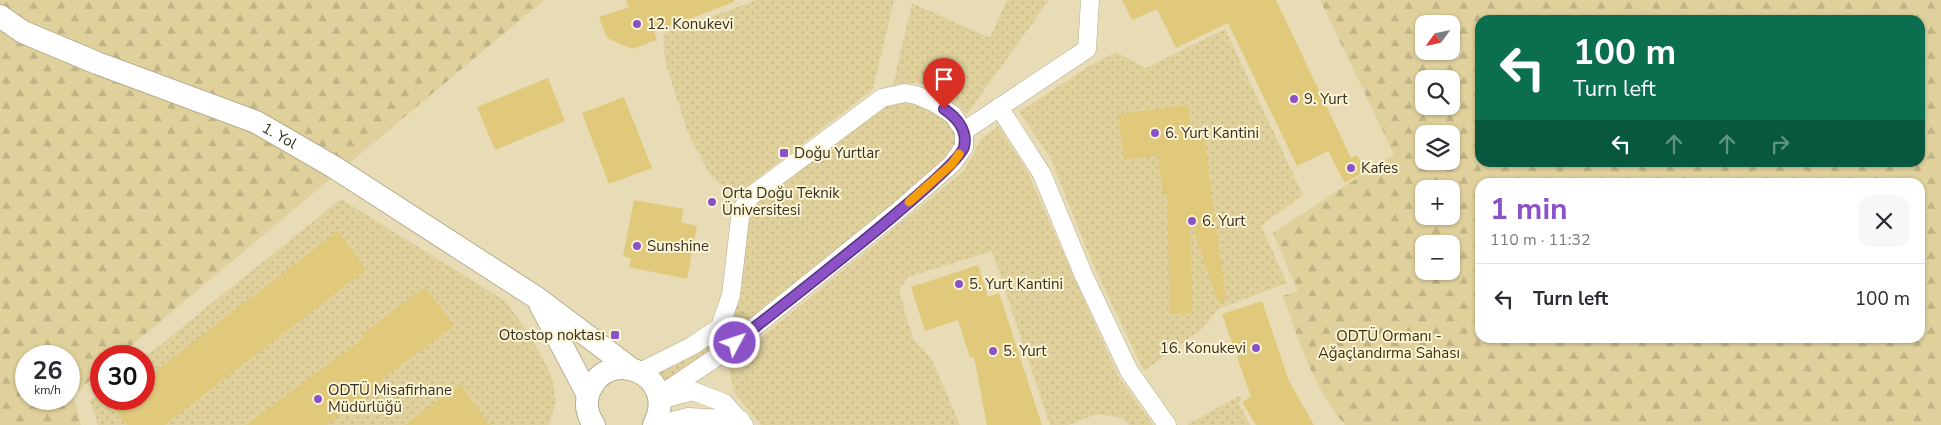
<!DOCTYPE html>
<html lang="en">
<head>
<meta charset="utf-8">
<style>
  :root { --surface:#fff; --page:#f7f7f7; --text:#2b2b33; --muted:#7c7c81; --line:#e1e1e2; --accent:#8b51c7 }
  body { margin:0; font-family:"Nunito Sans",sans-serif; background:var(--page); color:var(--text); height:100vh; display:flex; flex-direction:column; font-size:19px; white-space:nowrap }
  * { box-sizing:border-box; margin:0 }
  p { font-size:16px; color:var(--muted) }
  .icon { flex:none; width:28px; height:28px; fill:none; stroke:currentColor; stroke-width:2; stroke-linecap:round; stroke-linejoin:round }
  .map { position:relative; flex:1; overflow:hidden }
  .side { position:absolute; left:1475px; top:178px; width:450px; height:165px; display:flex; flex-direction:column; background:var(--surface); border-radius:15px; box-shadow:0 1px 4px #0004 }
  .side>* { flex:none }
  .top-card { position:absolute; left:1475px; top:15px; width:450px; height:152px; border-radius:15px; box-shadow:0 1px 4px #0004; background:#0b6e4f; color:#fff; overflow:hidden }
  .needle { width:32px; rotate:237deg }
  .controls { position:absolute; left:1415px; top:15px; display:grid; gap:10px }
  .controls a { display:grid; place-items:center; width:45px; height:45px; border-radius:10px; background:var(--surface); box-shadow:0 1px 4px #0004; font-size:25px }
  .speed { position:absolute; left:15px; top:345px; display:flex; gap:10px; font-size:25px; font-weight:700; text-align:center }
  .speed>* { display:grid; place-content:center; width:65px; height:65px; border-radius:50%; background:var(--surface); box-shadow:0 1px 4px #0004; line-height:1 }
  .speed small { font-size:12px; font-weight:400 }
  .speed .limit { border:8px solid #d22; background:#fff; color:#111 }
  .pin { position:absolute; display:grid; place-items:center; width:42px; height:42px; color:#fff; margin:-51px -21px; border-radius:50% 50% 50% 0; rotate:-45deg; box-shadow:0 0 5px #0007 }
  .pin .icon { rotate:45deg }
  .me { position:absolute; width:55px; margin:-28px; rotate:50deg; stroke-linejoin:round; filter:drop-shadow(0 0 4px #0008) }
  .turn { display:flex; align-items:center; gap:18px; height:105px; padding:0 15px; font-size:22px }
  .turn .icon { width:65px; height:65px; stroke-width:2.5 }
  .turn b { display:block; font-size:35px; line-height:42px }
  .lanes { display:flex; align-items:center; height:48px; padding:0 15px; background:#0003; justify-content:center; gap:25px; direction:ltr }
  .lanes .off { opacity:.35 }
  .round { display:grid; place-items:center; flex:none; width:52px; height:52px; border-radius:15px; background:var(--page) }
  .head { display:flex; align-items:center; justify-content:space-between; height:85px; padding:0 15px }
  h1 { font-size:30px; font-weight:700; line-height:38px; color:var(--accent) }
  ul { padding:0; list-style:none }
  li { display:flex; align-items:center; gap:15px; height:70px; padding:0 15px; border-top:1px solid var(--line) }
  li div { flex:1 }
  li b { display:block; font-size:19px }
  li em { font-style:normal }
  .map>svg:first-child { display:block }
  .built { fill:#e7dcb5; fill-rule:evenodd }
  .grass { fill:url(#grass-dots) }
  .forest { fill:url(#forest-firs); fill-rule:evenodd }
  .building { fill:#e0c97b }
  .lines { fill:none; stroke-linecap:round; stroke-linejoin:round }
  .minor-casing { stroke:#b5ac8d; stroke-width:19 }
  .tertiary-casing { stroke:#b5ac8d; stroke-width:24 }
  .minor { stroke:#fff; stroke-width:18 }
  .tertiary { stroke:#fff; stroke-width:22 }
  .route-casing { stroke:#5a3581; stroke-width:12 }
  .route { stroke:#8b51c7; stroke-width:9 }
  .slow { stroke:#f59e0b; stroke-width:9 }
  .poi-dot { fill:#8b51c7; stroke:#fdf4d3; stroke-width:2 }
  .labels { text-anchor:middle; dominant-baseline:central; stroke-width:4; stroke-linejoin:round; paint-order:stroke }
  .poi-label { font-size:15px; fill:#353124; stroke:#fdf4d3; text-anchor:start }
  .street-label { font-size:15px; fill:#353124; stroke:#fdf4d3 }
  .park-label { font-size:15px; fill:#3d3311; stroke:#fdf4d3 }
</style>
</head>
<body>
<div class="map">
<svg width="1941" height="425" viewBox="0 0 1941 425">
  <defs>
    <pattern id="grass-dots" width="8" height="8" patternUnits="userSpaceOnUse" patternTransform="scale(1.25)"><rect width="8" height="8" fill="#dfd09c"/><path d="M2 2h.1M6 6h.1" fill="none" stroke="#c0b386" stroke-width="1.8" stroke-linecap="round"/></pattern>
    <pattern id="forest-firs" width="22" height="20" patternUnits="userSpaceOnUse" patternTransform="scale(1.25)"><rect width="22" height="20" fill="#dfd09c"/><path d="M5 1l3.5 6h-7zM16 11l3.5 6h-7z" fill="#c0b386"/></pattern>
  </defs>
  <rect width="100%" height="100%" fill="#f0e7c6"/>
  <path class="built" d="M0,0H1941V425H0ZM1480,20H1920V162H1480ZM1424,24H1451V51H1424ZM1424,79H1451V106H1424ZM1424,134H1451V161H1424ZM1480,182H1920V338H1480ZM1424,189H1451V216H1424ZM1424,244H1451V271H1424ZM26,356H69V399H26ZM101,356H144V399H101Z"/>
  <path class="grass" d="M757,0H894L873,89L741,191L727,190L709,173L688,133L665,61L663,34Z
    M1007,0H1049L967,114C943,93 927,77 893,85L912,3L990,38Z
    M1225,29L1303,195L1261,226L1287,283L1218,309L1203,328L1144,371L1091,260L1051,159L1019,112L1091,65L1116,52L1146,68Z
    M905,93L953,115L964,147L660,395L648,377L720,327L741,210L882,98Z
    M998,126L1027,171L1118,376L1153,425H1129L1123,418L1097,414L1068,425H1050L992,251L908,277L899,290L913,339L932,360L960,425H761L734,392L728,365L964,171L981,139Z
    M341,199L505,301L530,335L551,374L556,401L549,425H98L90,401L101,392V399H144V358Z
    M1239,396L1242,400L1238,403L1250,425H1187Z"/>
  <path class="forest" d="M0,0H544L119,356H101V371L73,395L81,425H0ZM26,356H69V399H26Z
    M1320,0H1941V425H1345C1313,387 1299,342 1283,296L1298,291L1273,233L1394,154ZM1480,20H1920V162H1480ZM1424,24H1451V51H1424ZM1424,79H1451V106H1424ZM1424,134H1451V161H1424ZM1480,182H1920V338H1480ZM1424,189H1451V216H1424ZM1424,244H1451V271H1424Z"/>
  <path class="building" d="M626,0H734V2L654,32L657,40L632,49L607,38L599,17L629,7Z
    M1122,0H1276L1351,158L1357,155L1366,171L1345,183L1328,151L1297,166L1228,23L1176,48L1157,9L1132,20Z
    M548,78L565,121L495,150L477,107Z
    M624,97L652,168L609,184L582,113Z
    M1188,105L1192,137L1204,136L1226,300L1218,302L1190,219L1192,313L1170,314L1167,194L1163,195L1158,155L1124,160L1118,114Z
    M634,200L684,209L681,222L697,226L687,279L629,267L631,258L623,256Z
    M338,231L366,270L164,425H127L108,399H144V380Z
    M978,265L988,297L999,293L1042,425H987L974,357L970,358L958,320L925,331L911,287Z
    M425,287L454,326L381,380L383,384L327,425H246L364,338L361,335Z
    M1262,301L1289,381L1314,425H1256L1242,402L1251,397L1222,314Z
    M460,384L490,425H405L437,401Z"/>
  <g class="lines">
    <g class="minor-casing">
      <path id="minor" d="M999,107L1042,174L1084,276L1129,371L1167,425
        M964,131L1087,49L1090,0
        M640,372L692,346L720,327L731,295L741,210L751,196L882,98L905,93L916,95L935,103L953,115L964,131V147L952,164L897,212L721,354L660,395
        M663,399L693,391L724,403L744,425
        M657,425L688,417L741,420"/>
    </g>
    <g class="tertiary-casing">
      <g id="tertiary">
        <path id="s1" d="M0,16L23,32L97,63L256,122L334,167L537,298L630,368"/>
        <path d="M540,304L588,395"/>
        <path d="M594,425C587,415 585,403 589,392C608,344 680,375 654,425"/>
      </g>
    </g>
    <use href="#minor" class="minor"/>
    <use href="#tertiary" class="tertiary"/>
  </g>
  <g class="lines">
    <g class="route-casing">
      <path id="route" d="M735,343C768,316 957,172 964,147C968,130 956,117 944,109"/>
    </g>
    <use href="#route" class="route"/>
    <path class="slow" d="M909,202L952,164L959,154"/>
  </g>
  <g class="poi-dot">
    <circle cx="637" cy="24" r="5"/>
    <circle cx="1294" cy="99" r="5"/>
    <circle cx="1155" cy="133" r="5"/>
    <rect x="779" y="148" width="10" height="10" rx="2.5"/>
    <circle cx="1351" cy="168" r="5"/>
    <circle cx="712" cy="202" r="5"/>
    <circle cx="1192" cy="221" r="5"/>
    <circle cx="637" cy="246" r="5"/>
    <circle cx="959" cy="284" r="5"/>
    <rect x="610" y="330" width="10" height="10" rx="2.5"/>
    <circle cx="1256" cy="348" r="5"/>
    <circle cx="993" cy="351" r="5"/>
    <circle cx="318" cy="399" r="5"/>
  </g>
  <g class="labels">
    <g class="poi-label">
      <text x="647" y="24">12. Konukevi</text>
      <text x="1304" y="99">9. Yurt</text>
      <text x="1165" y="133">6. Yurt Kantini</text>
      <text x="794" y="153">Doğu Yurtlar</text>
      <text x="1361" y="168">Kafes</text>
      <text x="722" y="193">Orta Doğu Teknik<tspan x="722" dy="17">Üniversitesi</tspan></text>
      <text x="1202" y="221">6. Yurt</text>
      <text x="647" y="246">Sunshine</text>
      <text x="969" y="284">5. Yurt Kantini</text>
      <text x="605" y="335" text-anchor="end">Otostop noktası</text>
      <text x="1246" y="348" text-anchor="end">16. Konukevi</text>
      <text x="1003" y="351">5. Yurt</text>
      <text x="328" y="390">ODTÜ Misafirhane<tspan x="328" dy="17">Müdürlüğü</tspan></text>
    </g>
    <g class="street-label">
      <text stroke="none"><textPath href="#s1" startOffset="305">1. Yol</textPath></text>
    </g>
    <g class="park-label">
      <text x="1389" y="336">ODTÜ Ormanı -<tspan x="1389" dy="17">Ağaçlandırma Sahası</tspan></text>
    </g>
  </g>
</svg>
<div class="controls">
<a><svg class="needle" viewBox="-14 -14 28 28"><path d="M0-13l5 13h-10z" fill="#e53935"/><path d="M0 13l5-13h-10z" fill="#7c7c81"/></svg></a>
<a><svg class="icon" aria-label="search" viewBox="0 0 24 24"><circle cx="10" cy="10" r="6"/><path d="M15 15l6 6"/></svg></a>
<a><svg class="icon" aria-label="layers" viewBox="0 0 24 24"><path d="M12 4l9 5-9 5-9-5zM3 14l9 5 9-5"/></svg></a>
<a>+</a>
<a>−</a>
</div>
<div class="speed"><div>26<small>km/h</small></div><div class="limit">30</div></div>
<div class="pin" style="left:944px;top:109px;background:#d93025"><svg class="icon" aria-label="arrive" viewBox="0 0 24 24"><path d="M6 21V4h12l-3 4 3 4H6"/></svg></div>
<svg class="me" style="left:735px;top:343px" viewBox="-20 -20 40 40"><circle r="17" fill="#8b51c7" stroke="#fff" stroke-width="3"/><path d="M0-11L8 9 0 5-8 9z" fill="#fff"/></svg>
<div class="top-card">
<div class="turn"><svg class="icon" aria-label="left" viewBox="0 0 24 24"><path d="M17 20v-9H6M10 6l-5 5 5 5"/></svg><div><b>100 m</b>Turn left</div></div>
<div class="lanes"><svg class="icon" aria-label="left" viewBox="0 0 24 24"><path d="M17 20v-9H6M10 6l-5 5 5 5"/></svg><svg class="icon off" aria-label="ahead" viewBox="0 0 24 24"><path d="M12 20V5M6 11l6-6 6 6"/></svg><svg class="icon off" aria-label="ahead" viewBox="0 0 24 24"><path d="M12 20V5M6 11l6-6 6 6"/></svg><svg class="icon off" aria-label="right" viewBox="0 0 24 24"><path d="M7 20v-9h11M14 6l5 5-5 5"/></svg></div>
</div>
<section class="side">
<div class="head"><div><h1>1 min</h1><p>110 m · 11:32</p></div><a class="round"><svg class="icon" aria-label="close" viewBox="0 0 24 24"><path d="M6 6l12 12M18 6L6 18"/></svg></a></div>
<ul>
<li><svg class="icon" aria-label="left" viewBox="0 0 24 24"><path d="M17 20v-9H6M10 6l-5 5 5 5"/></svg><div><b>Turn left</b></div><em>100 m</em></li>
</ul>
</section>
</div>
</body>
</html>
